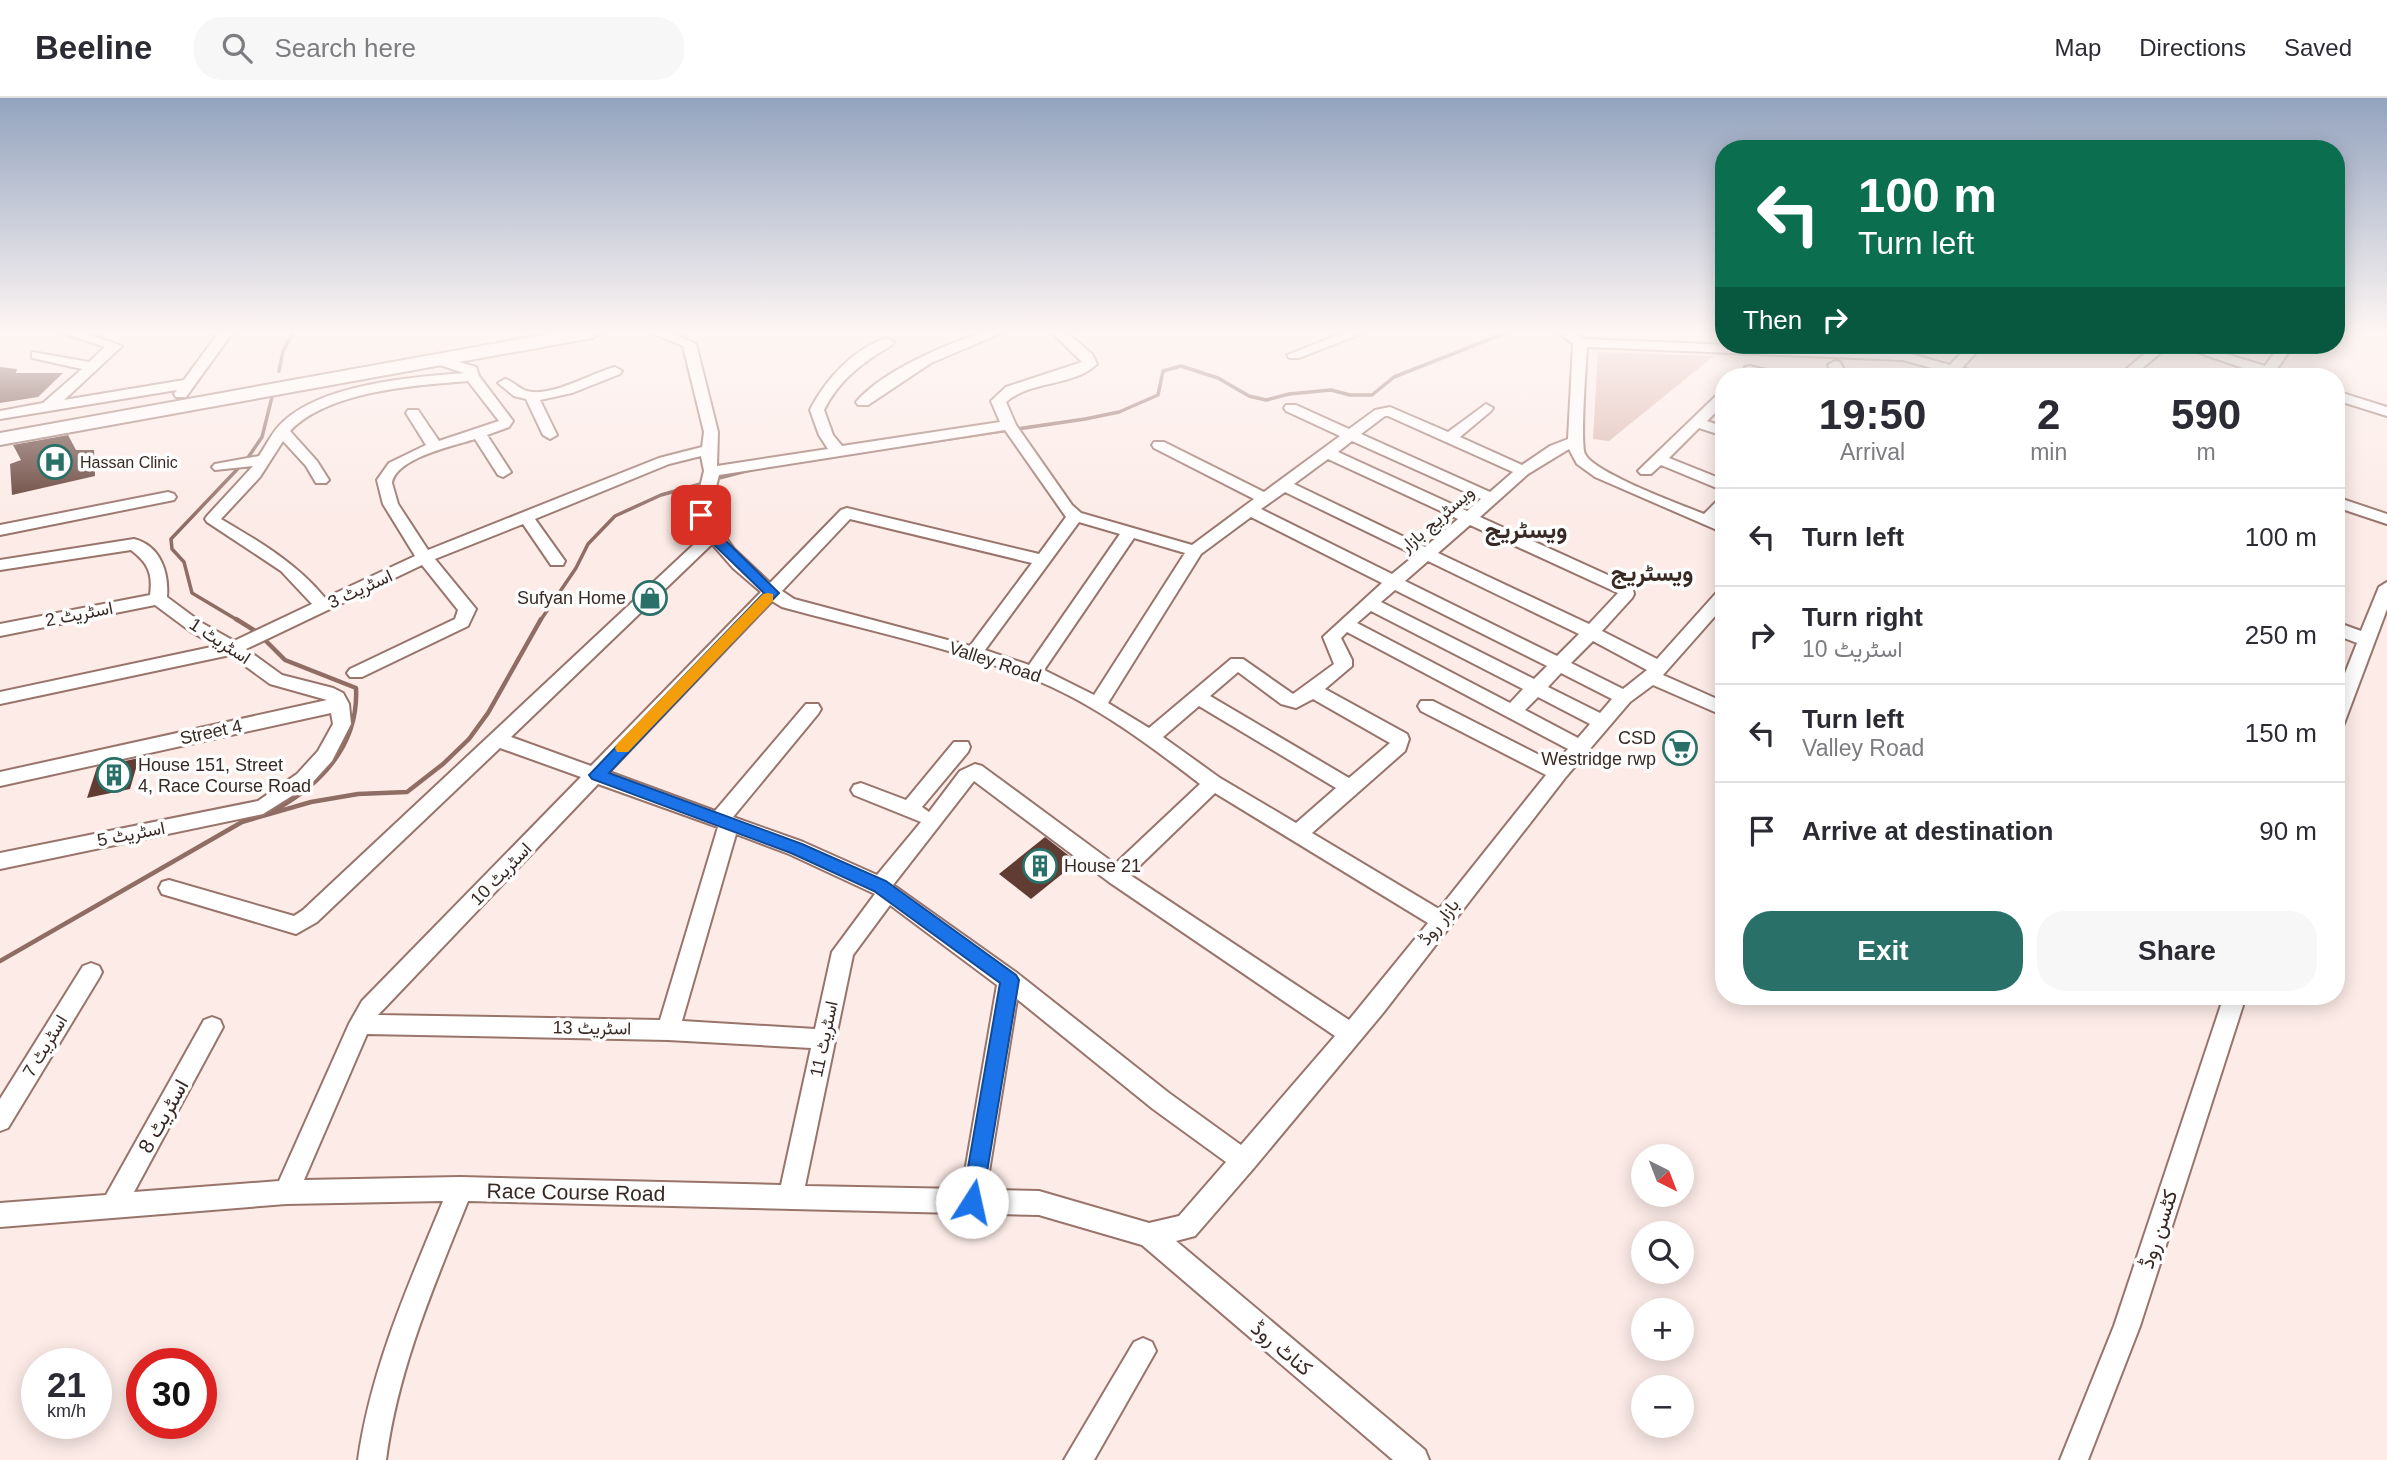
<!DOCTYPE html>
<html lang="en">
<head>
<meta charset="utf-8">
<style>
  :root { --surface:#fff; --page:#f7f7f7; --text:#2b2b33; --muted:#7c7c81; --line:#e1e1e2; --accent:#297168 }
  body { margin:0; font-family:Arial,Vazirmatn,sans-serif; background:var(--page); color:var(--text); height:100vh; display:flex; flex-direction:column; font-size:26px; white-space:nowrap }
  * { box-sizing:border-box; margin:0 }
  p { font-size:23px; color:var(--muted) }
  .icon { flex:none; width:38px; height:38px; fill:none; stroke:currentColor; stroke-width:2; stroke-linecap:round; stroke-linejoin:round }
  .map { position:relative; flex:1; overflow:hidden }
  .panel { position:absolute; left:1715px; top:270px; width:630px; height:637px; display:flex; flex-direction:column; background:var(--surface); border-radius:28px; box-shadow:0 4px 18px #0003 }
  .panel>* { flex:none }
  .guide { position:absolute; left:1715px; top:42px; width:630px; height:214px; border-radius:28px; box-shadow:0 4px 18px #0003; background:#0b6e4f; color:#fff; overflow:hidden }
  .needle { width:46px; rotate:138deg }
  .tools { position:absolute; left:1631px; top:1046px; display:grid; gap:14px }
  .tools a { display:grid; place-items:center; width:63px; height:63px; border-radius:50%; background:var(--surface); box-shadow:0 4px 18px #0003; font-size:35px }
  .speed { position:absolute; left:21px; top:1250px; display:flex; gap:14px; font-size:35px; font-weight:700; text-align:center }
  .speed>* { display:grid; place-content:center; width:91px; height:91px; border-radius:50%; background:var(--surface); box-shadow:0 4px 18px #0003; line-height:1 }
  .speed small { font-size:18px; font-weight:400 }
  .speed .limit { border:10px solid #d22; background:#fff; color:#111 }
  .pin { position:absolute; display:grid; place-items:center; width:60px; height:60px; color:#fff; margin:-30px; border-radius:14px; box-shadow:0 4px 10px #0006 }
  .me { position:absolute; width:77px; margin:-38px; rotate:10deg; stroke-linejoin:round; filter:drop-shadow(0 0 5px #0008) }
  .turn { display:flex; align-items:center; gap:24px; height:147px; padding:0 28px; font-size:32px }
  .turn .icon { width:91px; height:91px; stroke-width:2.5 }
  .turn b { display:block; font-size:49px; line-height:60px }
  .then { display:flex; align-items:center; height:66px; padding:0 28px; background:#0003; gap:14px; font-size:26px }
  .eta { display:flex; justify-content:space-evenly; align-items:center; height:119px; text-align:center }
  .eta b { font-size:42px; font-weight:600; line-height:49px }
  .primary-button { display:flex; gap:14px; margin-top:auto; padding:14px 28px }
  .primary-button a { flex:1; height:80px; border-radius:28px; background:var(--accent); color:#fff; font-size:28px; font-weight:600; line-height:80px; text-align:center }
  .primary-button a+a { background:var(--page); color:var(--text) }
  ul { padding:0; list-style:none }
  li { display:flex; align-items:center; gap:21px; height:98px; padding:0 28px; border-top:2px solid var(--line) }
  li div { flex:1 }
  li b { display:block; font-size:26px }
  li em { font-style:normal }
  header { display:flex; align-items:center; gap:42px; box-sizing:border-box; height:98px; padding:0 35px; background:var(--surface); border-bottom:2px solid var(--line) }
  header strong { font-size:33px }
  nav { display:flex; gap:38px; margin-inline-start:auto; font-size:24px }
  .search { width:490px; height:63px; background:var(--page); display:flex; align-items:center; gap:18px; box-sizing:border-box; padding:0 24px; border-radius:28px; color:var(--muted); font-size:26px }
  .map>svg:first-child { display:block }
  .green { fill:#dbb6ad }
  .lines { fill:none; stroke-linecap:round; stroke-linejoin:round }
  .stream-far1 { stroke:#8f6d65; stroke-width:3.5 }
  .stream { stroke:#8f6d65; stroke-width:4.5 }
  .building { fill:#603c33 }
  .minor-casing { stroke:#98746b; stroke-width:4 }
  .highway-casing { stroke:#98746b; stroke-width:4 }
  .minor { fill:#fff; fill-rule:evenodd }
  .highway { fill:#fff; fill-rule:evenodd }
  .route { fill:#1a73e8; stroke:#114b97; stroke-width:2 }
  .slow { fill:#f59e0b }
  .labels { text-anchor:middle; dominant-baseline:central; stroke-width:7; stroke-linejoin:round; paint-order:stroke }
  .far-poi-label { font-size:16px; fill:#382925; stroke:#fcfdfc; text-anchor:start }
  .street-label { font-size:18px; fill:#382925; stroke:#fcfdfc }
  .poi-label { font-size:18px; fill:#382925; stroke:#fcfdfc; text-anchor:end }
  .near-street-label { font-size:21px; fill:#382925; stroke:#fcfdfc }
  .district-label { font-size:24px; font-weight:bold; fill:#382925; stroke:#fcfdfc }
</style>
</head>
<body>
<header>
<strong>Beeline</strong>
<div class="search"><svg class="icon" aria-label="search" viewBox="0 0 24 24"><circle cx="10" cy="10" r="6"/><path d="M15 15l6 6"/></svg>Search here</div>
<nav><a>Map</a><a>Directions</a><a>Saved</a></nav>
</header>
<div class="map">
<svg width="2387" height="1362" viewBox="0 0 2387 1362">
  <rect width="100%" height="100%" fill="#fcebe7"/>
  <path class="green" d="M1598,254L1714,258L1609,343L1593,341Z"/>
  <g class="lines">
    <path class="stream-far1" d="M279,273L283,253L294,234
      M908,347L1085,321L1119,314L1158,297L1163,273L1181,268L1218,280L1249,298L1266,302L1289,296L1331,292L1350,297H1372L1394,279L1508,234
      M715,381L754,371
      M239,523L192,495L184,464L172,451L171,441L247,361L262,339L272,299
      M540,523L576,470L588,446L615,418L661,397L704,385"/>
    <path class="stream" d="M236,521L257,534L285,562L356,590C359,647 321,687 273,713
      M0,863L242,724L311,704L358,696L407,694L443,666L469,641L488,615L541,521"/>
  </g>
  <path class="building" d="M0,269L17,271L16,275H63L38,299L0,305Z
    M68,337L76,352H94L95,378L12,397L10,366L21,362L13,347Z
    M139,660L130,691L87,700L97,669Z
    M1045,739L1077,764L1031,801L999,776Z"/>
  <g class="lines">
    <g class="minor-casing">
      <path id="minor" d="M60,234H82L122,248L64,302L184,282L219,234H233L186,299H176L174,296L177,292L0,321V313L43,305L82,271L32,260V254L89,264L105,249Z
        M650,234H670L696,246L718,334L717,368L828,351L819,337L810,312C825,282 854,250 887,240L894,244L892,247C863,264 839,282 824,312L833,337L842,348L1000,324L991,303L1006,289L1082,264L1051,234H1066L1092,256L1097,266C1073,289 1031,282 1006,304L1016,327L1072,407L1081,415L1192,447L1254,401L1154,350L1152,347L1154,344H1164L1264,394L1340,338L1286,313L1284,310L1286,307H1296L1349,331L1375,312L1390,309L1448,334L1486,306L1493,310L1491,313L1460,339L1522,367L1550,348L1568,341L1573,246L1558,234H1574L1583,241L1904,254L1950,267L1969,247H1983L1962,270L1980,275L1982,278H1960L1903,262L1587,249C1586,267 1580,346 1585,356C1594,375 1682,407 1704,416L1718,402L1724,400V414L1717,421L1724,424V435L1595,379L1577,366L1569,351L1528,376L1480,419L1632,488L1634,496L1632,500L1602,533L1657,561L1718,493L1724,492V508L1663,577L1724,604V618L1653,587L1630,604L1565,680L1383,915L1253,1071L1195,1138L1176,1143L1425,1352L1429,1362H1393L1142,1147L1039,1117L468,1103C434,1188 398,1270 386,1362H358C371,1270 408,1188 443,1103L286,1106L0,1129V1105L106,1097L204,922L212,919L220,922L223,929L134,1094L279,1083L349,926L362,903L581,679L500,650L317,824L296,836L162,796L159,790L162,784L169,782L294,818L303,812L705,436L693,417L704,373L701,358L669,366L535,421L565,463L563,467H551L523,426L435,461L476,511L468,528L362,579H350L347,575L350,571L455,521L458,512L422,467L246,551L282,577L333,590L343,595L349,606L351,626L332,663L311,686L263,716L0,771V755L258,703L297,676L318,653L333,626L331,615L0,688V674L327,602L270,586L230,557L0,606V594L216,548L190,533L155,507L0,538V526L150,497C153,475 148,465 131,452L0,472V462L134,441C161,448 169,475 167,499L202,525L234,543L312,506L281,473L207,424L205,421L207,418L253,368L215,372L212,369L215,366L259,358C267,346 273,332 284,323C324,286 412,279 464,275L434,265V259L439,258L476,269L479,278L513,323L509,329L487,337L511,374L503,379L498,377L475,341C453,348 396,360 392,385L398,406L428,452L659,360L702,349L704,334L683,248ZM468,283L499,323L439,343L418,312H408L406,315L426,347L389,365L377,382L383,406L415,458L325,500C296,465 260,444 221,421L260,379L283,343L306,368L316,385H326L329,382L317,363L290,333C328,293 416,287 468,283ZM1385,318H1388L1513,374L1490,394L1361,336ZM1005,332L1066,419L1039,456L847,410L841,412L770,485L734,451L709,417L719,377ZM1352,343L1481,401L1467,413L1338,354ZM1328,361L1458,421L1425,449L1294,386ZM1285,394L1415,457L1392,476L1261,411ZM1251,419L1382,485L1323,539L1334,566L1293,596L1243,561H1231L1149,630L1108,605L1201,456ZM850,421L1032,465L970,548L794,501L782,493ZM1079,424L1120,436L1029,567L985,552ZM1470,427L1618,495L1589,526L1438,455ZM1134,440L1185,455L1094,597L1044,572ZM712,446L733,470L761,494L591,668L511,639ZM1428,463L1579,536L1557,558L1405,483ZM1395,492L1547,568L1534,581L1381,504ZM772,503L782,509C866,532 953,550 1033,581C1092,604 1151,648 1200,686L1115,766L982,668L975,666L960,673L929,714L922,709L968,654L970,649L968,644H954L906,702L861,685L854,687L851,692L854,697L921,724L877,777L803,744L733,719L818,616L821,611L818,606H806L715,713L609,674ZM1371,513L1523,591L1510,605L1357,525ZM1347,534L1568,651L1555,665L1433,603H1421L1418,608L1421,613L1546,677L1439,811L1312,735L1405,653L1409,641L1407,636L1325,591L1352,568V562L1341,540ZM1593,543L1647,572L1623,591L1571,565ZM1238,574L1281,606L1296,610L1313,601L1390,645L1349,680L1210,598ZM1561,575L1612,601L1600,615L1548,589ZM1538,599L1590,626L1578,640L1525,612ZM1199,608L1336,690L1296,725L1220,680L1163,639ZM974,683L1109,784L1335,938L1241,1047L1169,995L1017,875L893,787ZM598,686L718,729L660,922L378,917ZM1215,695L1428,825L1349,922L1130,777ZM736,736L789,756L875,796L832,854L815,931L682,923ZM890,807L997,887L962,1091L805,1088L853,857ZM1017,901L1153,1011L1226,1064L1179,1118L1149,1125L1039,1093L986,1092ZM367,936L668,942L811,950L781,1087L460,1079L304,1082Z
        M983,234H1004L931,265L868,307H858L856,304C884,272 943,248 983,234Z
        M1345,234H1366L1299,260H1289L1287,257Z
        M2155,247H2170L2133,278H2118Z
        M2177,247H2197L2265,268L2280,247H2294L2276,272L2288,278H2258L2260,276Z
        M1835,263L1840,264L1847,278H1833L1828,267Z
        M1750,268L1778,275L1780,278H1758L1745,275V269Z
        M615,269L622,273L620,276L572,295L540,302L557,337L550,341L543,337L526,301L514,298L498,285L505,281C513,283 517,289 524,292C548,302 591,275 615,269Z
        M2336,293L2387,309V318L2336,302Z
        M1724,294V306L1707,323L1724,329V338L1699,330L1669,360L1724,382V393L1661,367L1651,376H1641L1638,373L1641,370L1719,295Z
        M168,394L174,396L176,399L174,402L0,437V427Z
        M2336,399L2387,416V426L2336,409Z
        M2387,484V511L2345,623L2343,628L2336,630V598L2357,545L2336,537V524L2361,533L2379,489Z
        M91,865L99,868L102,874L99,880L8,1030L0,1033V1001L83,868Z
        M2224,898H2246L2140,1228L2088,1362H2060L2114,1228Z
        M1143,1240L1152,1244L1156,1253L1094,1362H1064L1134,1244Z"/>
    </g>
    <g class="highway-casing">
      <path id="highway" d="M558,234H602L592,240L0,347V335Z"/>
    </g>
    <use href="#minor" class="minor"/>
    <use href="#highway" class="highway"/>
  </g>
  <linearGradient id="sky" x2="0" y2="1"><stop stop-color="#93a3be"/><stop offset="0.55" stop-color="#fef6f4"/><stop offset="1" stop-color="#fef6f4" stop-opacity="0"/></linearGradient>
  <rect width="2387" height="425" fill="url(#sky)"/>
  <path class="route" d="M701,413L705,414L718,435L779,495L609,675L802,746L886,783L1016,877L1019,882L982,1104L979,1110L972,1113L965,1110L962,1104L1000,885L874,793L791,755L592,681L589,677L764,495L707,440L694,417Z"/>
  <path class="slow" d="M768,495L773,496V503L628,654H617L615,650L617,646L763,496Z"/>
  <defs>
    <g id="hospital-ring" transform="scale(1.75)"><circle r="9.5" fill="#fcfdfc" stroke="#297168" stroke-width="1.5"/><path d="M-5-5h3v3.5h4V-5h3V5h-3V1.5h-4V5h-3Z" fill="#297168"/></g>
    <g id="shop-ring" transform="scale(1.75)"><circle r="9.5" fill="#fcfdfc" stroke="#297168" stroke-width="1.5"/><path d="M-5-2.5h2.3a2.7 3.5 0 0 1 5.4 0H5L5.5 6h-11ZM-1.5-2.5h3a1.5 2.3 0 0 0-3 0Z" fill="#297168"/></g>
    <g id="supermarket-ring" transform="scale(1.75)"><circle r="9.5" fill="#fcfdfc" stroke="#297168" stroke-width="1.5"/><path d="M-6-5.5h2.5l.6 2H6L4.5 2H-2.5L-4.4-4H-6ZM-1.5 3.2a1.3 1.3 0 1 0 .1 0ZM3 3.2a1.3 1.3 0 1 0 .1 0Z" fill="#297168"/></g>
    <g id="building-ring" transform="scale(1.75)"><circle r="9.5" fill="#fcfdfc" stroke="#297168" stroke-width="1.5"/><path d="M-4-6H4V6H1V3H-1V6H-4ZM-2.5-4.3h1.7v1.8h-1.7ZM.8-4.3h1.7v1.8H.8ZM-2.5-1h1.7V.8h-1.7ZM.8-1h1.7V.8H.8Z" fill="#297168"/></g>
  </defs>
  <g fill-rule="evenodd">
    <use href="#hospital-ring" x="55" y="364"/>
    <use href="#shop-ring" x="650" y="500"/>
    <use href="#supermarket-ring" x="1680" y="650"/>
    <use href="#building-ring" x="114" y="677"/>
    <use href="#building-ring" x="1040" y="768"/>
  </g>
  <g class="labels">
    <g class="far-poi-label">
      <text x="80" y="364">Hassan Clinic</text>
    </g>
    <g class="street-label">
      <text transform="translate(1437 421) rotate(-41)">ویسٹریج بازار</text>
      <text transform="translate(360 491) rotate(-25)">اسٹریٹ 3</text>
      <text transform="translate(79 516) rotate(-11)">اسٹریٹ 2</text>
      <text transform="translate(220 543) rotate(33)">اسٹریٹ 1</text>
      <text transform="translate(995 564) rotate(18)">Valley Road</text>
      <text transform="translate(211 634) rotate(-12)">Street 4</text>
      <text transform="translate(131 736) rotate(-11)">اسٹریٹ 5</text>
      <text transform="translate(501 776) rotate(-46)">اسٹریٹ 10</text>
      <text transform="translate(1439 824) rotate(-52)">بازار روڈ</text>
      <text transform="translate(592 930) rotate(1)">اسٹریٹ 13</text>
      <text transform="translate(824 941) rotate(-78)">اسٹریٹ 11</text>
      <text transform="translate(45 948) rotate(-59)">اسٹریٹ 7</text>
    </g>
    <g class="poi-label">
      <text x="626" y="500">Sufyan Home</text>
      <text x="1656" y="640">CSD<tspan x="1656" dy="21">Westridge rwp</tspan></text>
      <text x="138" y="667" text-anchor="start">House 151, Street<tspan x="138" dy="21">4, Race Course Road</tspan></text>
      <text x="1064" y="768" text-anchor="start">House 21</text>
    </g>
    <g class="near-street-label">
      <text transform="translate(163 1018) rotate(-61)">اسٹریٹ 8</text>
      <text transform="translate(576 1094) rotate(1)">Race Course Road</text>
      <text transform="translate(2158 1131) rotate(-72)">کٹسن روڈ</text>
      <text transform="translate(1282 1250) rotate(40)">کناٹ روڈ</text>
    </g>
    <g class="district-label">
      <text x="1526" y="431">ویسٹریج</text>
      <text x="1652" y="474">ویسٹریج</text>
    </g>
  </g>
</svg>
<div class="tools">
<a><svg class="needle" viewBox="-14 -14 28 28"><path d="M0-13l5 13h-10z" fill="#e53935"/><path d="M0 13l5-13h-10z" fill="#7c7c81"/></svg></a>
<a><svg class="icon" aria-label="search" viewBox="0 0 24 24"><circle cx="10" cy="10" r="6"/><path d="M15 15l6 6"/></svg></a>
<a>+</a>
<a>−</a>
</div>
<div class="speed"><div>21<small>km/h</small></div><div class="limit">30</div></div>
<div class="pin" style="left:701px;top:417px;background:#d93025"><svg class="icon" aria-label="arrive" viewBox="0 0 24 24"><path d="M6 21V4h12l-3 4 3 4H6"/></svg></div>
<svg class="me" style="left:972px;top:1104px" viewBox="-20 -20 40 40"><circle r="19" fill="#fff"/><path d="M0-13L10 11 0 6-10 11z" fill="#1a73e8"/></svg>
<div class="guide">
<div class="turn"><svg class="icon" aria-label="left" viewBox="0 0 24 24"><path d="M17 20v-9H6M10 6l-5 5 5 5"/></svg><div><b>100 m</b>Turn left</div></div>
<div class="then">Then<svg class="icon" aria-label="right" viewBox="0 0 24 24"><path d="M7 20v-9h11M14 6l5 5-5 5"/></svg></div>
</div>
<section class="panel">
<div class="eta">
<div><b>19:50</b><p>Arrival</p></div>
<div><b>2</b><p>min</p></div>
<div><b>590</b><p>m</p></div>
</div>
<ul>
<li><svg class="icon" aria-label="left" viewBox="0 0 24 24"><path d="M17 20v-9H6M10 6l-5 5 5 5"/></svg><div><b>Turn left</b></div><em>100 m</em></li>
<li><svg class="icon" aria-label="right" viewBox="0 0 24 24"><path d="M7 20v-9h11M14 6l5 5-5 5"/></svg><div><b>Turn right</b><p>اسٹریٹ 10</p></div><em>250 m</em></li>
<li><svg class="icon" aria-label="left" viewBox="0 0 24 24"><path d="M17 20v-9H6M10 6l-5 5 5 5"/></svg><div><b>Turn left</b><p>Valley Road</p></div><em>150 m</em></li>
<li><svg class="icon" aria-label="arrive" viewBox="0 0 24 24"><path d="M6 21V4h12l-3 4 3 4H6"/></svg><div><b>Arrive at destination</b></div><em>90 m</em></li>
</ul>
<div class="primary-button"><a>Exit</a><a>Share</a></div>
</section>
</div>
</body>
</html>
